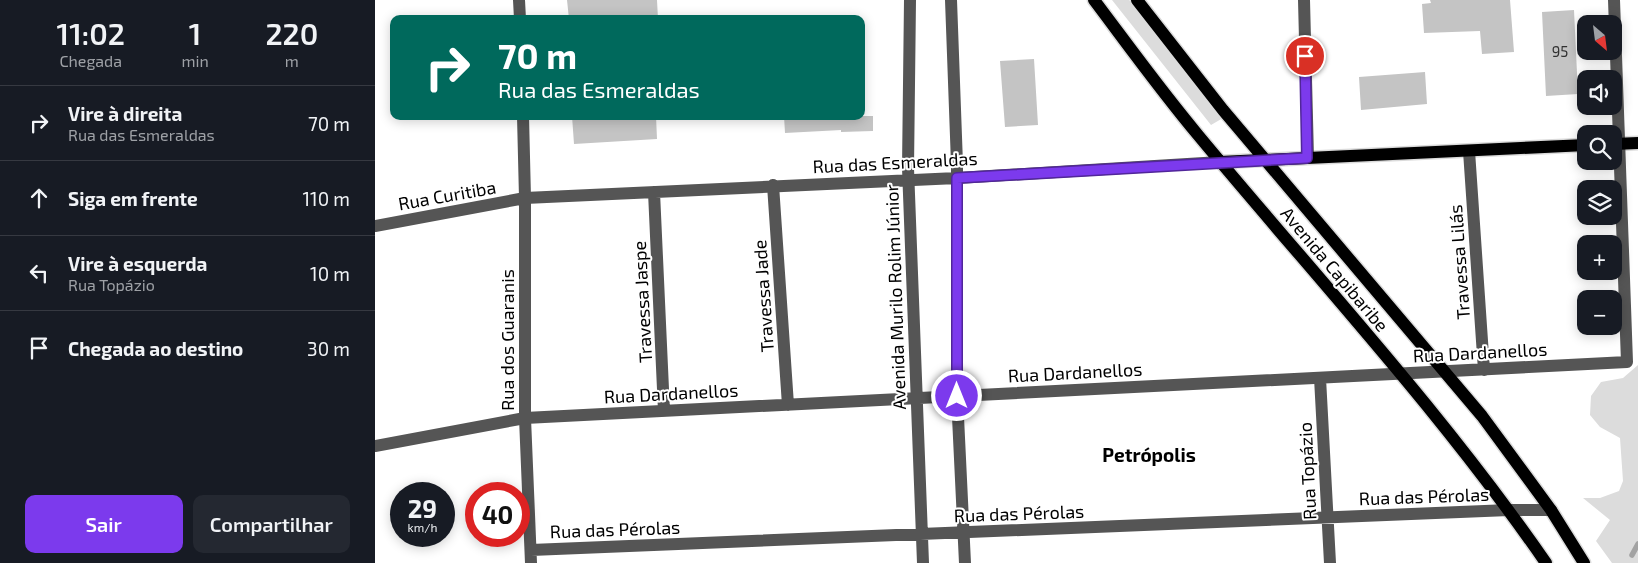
<!DOCTYPE html>
<html lang="pt">
<head>
<meta charset="utf-8">
<style>
  :root { --surface:#171b24; --page:#242831; --text:#f1f3f6; --muted:#9ea1a6; --line:#363941; --accent:#7c3aed }
  body { margin:0; font-family:"Exo 2",sans-serif; background:var(--page); color:var(--text); height:100vh; display:flex; flex-direction:column; font-size:19px; white-space:nowrap }
  * { box-sizing:border-box; margin:0 }
  p { font-size:16px; color:var(--muted) }
  .icon { flex:none; width:28px; height:28px; fill:none; stroke:currentColor; stroke-width:2; stroke-linecap:round; stroke-linejoin:round }
  .map { position:relative; flex:1; overflow:hidden }
  .details { display:flex; flex-direction:column; background:var(--surface); width:375px }
  .details>* { flex:none }
  .guide { position:absolute; left:15px; top:15px; width:475px; height:105px; border-radius:10px; box-shadow:0 2px 12px #0003; background:#00695c; color:#fff; overflow:hidden }
  .needle { width:32px; rotate:152deg }
  .tools { position:absolute; left:1202px; top:15px; display:grid; gap:10px }
  .tools a { display:grid; place-items:center; width:45px; height:45px; border-radius:10px; background:var(--surface); box-shadow:0 2px 12px #0003; font-size:25px }
  .speed { position:absolute; left:15px; top:482px; display:flex; gap:10px; font-size:25px; font-weight:700; text-align:center }
  .speed>* { display:grid; place-content:center; width:65px; height:65px; border-radius:50%; background:var(--surface); box-shadow:0 2px 12px #0003; line-height:1 }
  .speed small { font-size:12px; font-weight:400 }
  .speed .limit { border:8px solid #d22; background:#fff; color:#111 }
  .pin { position:absolute; display:grid; place-items:center; width:42px; height:42px; color:#fff; margin:-21px; border:2px solid #fff; border-radius:50%; box-shadow:0 1px 5px #0007 }
  .me { position:absolute; width:55px; margin:-28px; rotate:0deg; stroke-linejoin:round; filter:drop-shadow(0 0 4px #0008) }
  .turn { display:flex; align-items:center; gap:18px; height:105px; padding:0 25px; font-size:22px }
  .turn .icon { width:65px; height:65px; stroke-width:2.5 }
  .turn b { display:block; font-size:35px; line-height:42px }
  .eta { display:flex; justify-content:space-evenly; align-items:center; height:85px; text-align:center }
  .eta b { font-size:30px; font-weight:600; line-height:35px }
  .primary-button { display:flex; gap:10px; margin-top:auto; padding:10px 25px }
  .primary-button a { flex:1; height:58px; border-radius:10px; background:var(--accent); color:#fff; font-size:20px; font-weight:600; line-height:58px; text-align:center }
  .primary-button a+a { background:var(--page); color:var(--text) }
  ul { padding:0; list-style:none }
  li { display:flex; align-items:center; gap:15px; height:75px; padding:0 25px; border-top:1px solid var(--line) }
  li div { flex:1 }
  li b { display:block; font-size:19px }
  li em { font-style:normal }
  main { display:flex; flex:1; min-height:0 }
  .map>svg:first-child { display:block }
  .green { fill:#dcdcdc }
  .lines { fill:none; stroke-linecap:round; stroke-linejoin:round }
  .stream { stroke:#a3a3a3; stroke-width:5.5 }
  .building { fill:#c4c4c4 }
  .major-casing { stroke:#dbdbdb; stroke-width:15 }
  .minor { stroke:#555; stroke-width:12 }
  .major { stroke:#000; stroke-width:12 }
  .route-casing { stroke:#51269a; stroke-width:12 }
  .route { stroke:#7c3aed; stroke-width:9 }
  .labels { text-anchor:middle; dominant-baseline:central; stroke-width:4; stroke-linejoin:round; paint-order:stroke }
  .number-label { font-size:15px; fill:#313131 }
  .street-label { font-size:18px; fill:#000; stroke:#fff }
  .neighbourhood-label { font-size:19px; font-weight:bold; fill:#000; stroke:#fff }
</style>
</head>
<body>
<main>
<section class="details">
<div class="eta">
<div><b>11:02</b><p>Chegada</p></div>
<div><b>1</b><p>min</p></div>
<div><b>220</b><p>m</p></div>
</div>
<ul>
<li><svg class="icon" aria-label="right" viewBox="0 0 24 24"><path d="M7 20v-9h11M14 6l5 5-5 5"/></svg><div><b>Vire à direita</b><p>Rua das Esmeraldas</p></div><em>70 m</em></li>
<li><svg class="icon" aria-label="ahead" viewBox="0 0 24 24"><path d="M12 20V5M6 11l6-6 6 6"/></svg><div><b>Siga em frente</b></div><em>110 m</em></li>
<li><svg class="icon" aria-label="left" viewBox="0 0 24 24"><path d="M17 20v-9H6M10 6l-5 5 5 5"/></svg><div><b>Vire à esquerda</b><p>Rua Topázio</p></div><em>10 m</em></li>
<li><svg class="icon" aria-label="arrive" viewBox="0 0 24 24"><path d="M6 21V4h12l-3 4 3 4H6"/></svg><div><b>Chegada ao destino</b></div><em>30 m</em></li>
</ul>
<div class="primary-button"><a>Sair</a><a>Compartilhar</a></div>
</section>
<div class="map">
<svg width="1263" height="563" viewBox="0 0 1263 563">
  <rect width="100%" height="100%" fill="#fff"/>
  <path class="green" d="M737,0H754L848,118L836,125Z
    M1263,365V563H1237L1221,541L1235,520L1208,498H1225L1244,491L1248,481L1245,438L1225,427L1215,415L1216,396L1226,382L1248,378Z"/>
  <g class="lines">
    <path class="stream" d="M1257,555L1263,544"/>
  </g>
  <path class="building" d="M192,0H282L283,19H194Z
    M1055,0H1135L1139,52L1107,54L1105,31L1049,33L1047,4L1056,3Z
    M1199,10L1203,94L1171,96L1167,12Z
    M659,59L663,125L630,127L625,61Z
    M1050,72L1052,104L986,110L984,77Z
    M197,116H281L282,139L199,144Z
    M409,116H498V131L466,132V130L410,133Z"/>
  <g class="lines">
    <g class="major-casing">
      <path id="major" d="M719,0C753,45 786,91 823,135C940,276 1066,411 1171,563
        M762,0L848,110L1107,416L1176,510L1209,563
        M1239,144L1263,143
        M845,162L1211,145"/>
    </g>
    <path class="minor" d="M144,0L145,19
      M535,0L533,168L548,563
      M576,0L582,164V396L590,563
      M929,0L933,157
      M148,116L150,198V418L156,563
      M1094,151L1109,370
      M398,185L413,405
      M279,192L289,411
      M0,226L150,198L582,178L845,162
      M945,378L955,563
      M0,446L150,418L1252,362L1239,0
      M156,550L1134,510H1176"/>
    <use href="#major" class="major"/>
  </g>
  <g class="lines">
    <g class="route-casing">
      <path id="route" d="M582,396V178L932,158L930,56"/>
    </g>
    <use href="#route" class="route"/>
  </g>
  <g class="labels">
    <g class="number-label">
      <text x="1185" y="51">95</text>
    </g>
    <g class="street-label">
      <text transform="translate(520 162) rotate(-3)">Rua das Esmeraldas</text>
      <text transform="translate(72 195) rotate(-10)">Rua Curitiba</text>
      <text transform="translate(1084 262) rotate(-94)">Travessa Lilás</text>
      <text transform="translate(960 269) rotate(50)">Avenida Capibaribe</text>
      <text transform="translate(388 296) rotate(-94)">Travessa Jade</text>
      <text transform="translate(520 297) rotate(-92)">Avenida Murilo Rolim Júnior</text>
      <text transform="translate(267 302) rotate(-93)">Travessa Jaspe</text>
      <text transform="translate(132 340) rotate(-90)">Rua dos Guaranis</text>
      <text transform="translate(1105 352) rotate(-3)">Rua Dardanellos</text>
      <text transform="translate(700 372) rotate(-3)">Rua Dardanellos</text>
      <text transform="translate(296 393) rotate(-3)">Rua Dardanellos</text>
      <text transform="translate(932 471) rotate(-93)">Rua Topázio</text>
      <text transform="translate(1049 496) rotate(-2)">Rua das Pérolas</text>
      <text transform="translate(644 513) rotate(-2)">Rua das Pérolas</text>
      <text transform="translate(240 529) rotate(-2)">Rua das Pérolas</text>
    </g>
    <g class="neighbourhood-label">
      <text x="774" y="454">Petrópolis</text>
    </g>
  </g>
</svg>
<div class="tools">
<a><svg class="needle" viewBox="-14 -14 28 28"><path d="M0-13l5 13h-10z" fill="#e53935"/><path d="M0 13l5-13h-10z" fill="#9ea1a6"/></svg></a>
<a><svg class="icon" aria-label="sound" viewBox="0 0 24 24"><path d="M4 9h4l5-4v14l-5-4H4zM17 9q2 3 0 6"/></svg></a>
<a><svg class="icon" aria-label="search" viewBox="0 0 24 24"><circle cx="10" cy="10" r="6"/><path d="M15 15l6 6"/></svg></a>
<a><svg class="icon" aria-label="layers" viewBox="0 0 24 24"><path d="M12 4l9 5-9 5-9-5zM3 14l9 5 9-5"/></svg></a>
<a>+</a>
<a>−</a>
</div>
<div class="speed"><div>29<small>km/h</small></div><div class="limit">40</div></div>
<div class="pin" style="left:930px;top:56px;background:#d93025"><svg class="icon" aria-label="arrive" viewBox="0 0 24 24"><path d="M6 21V4h12l-3 4 3 4H6"/></svg></div>
<svg class="me" style="left:582px;top:396px" viewBox="-20 -20 40 40"><circle r="17" fill="#7c3aed" stroke="#fff" stroke-width="3"/><path d="M0-11L8 9 0 5-8 9z" fill="#fff"/></svg>
<div class="guide">
<div class="turn"><svg class="icon" aria-label="right" viewBox="0 0 24 24"><path d="M7 20v-9h11M14 6l5 5-5 5"/></svg><div><b>70 m</b>Rua das Esmeraldas</div></div>
</div>
</div>
</main>
</body>
</html>
